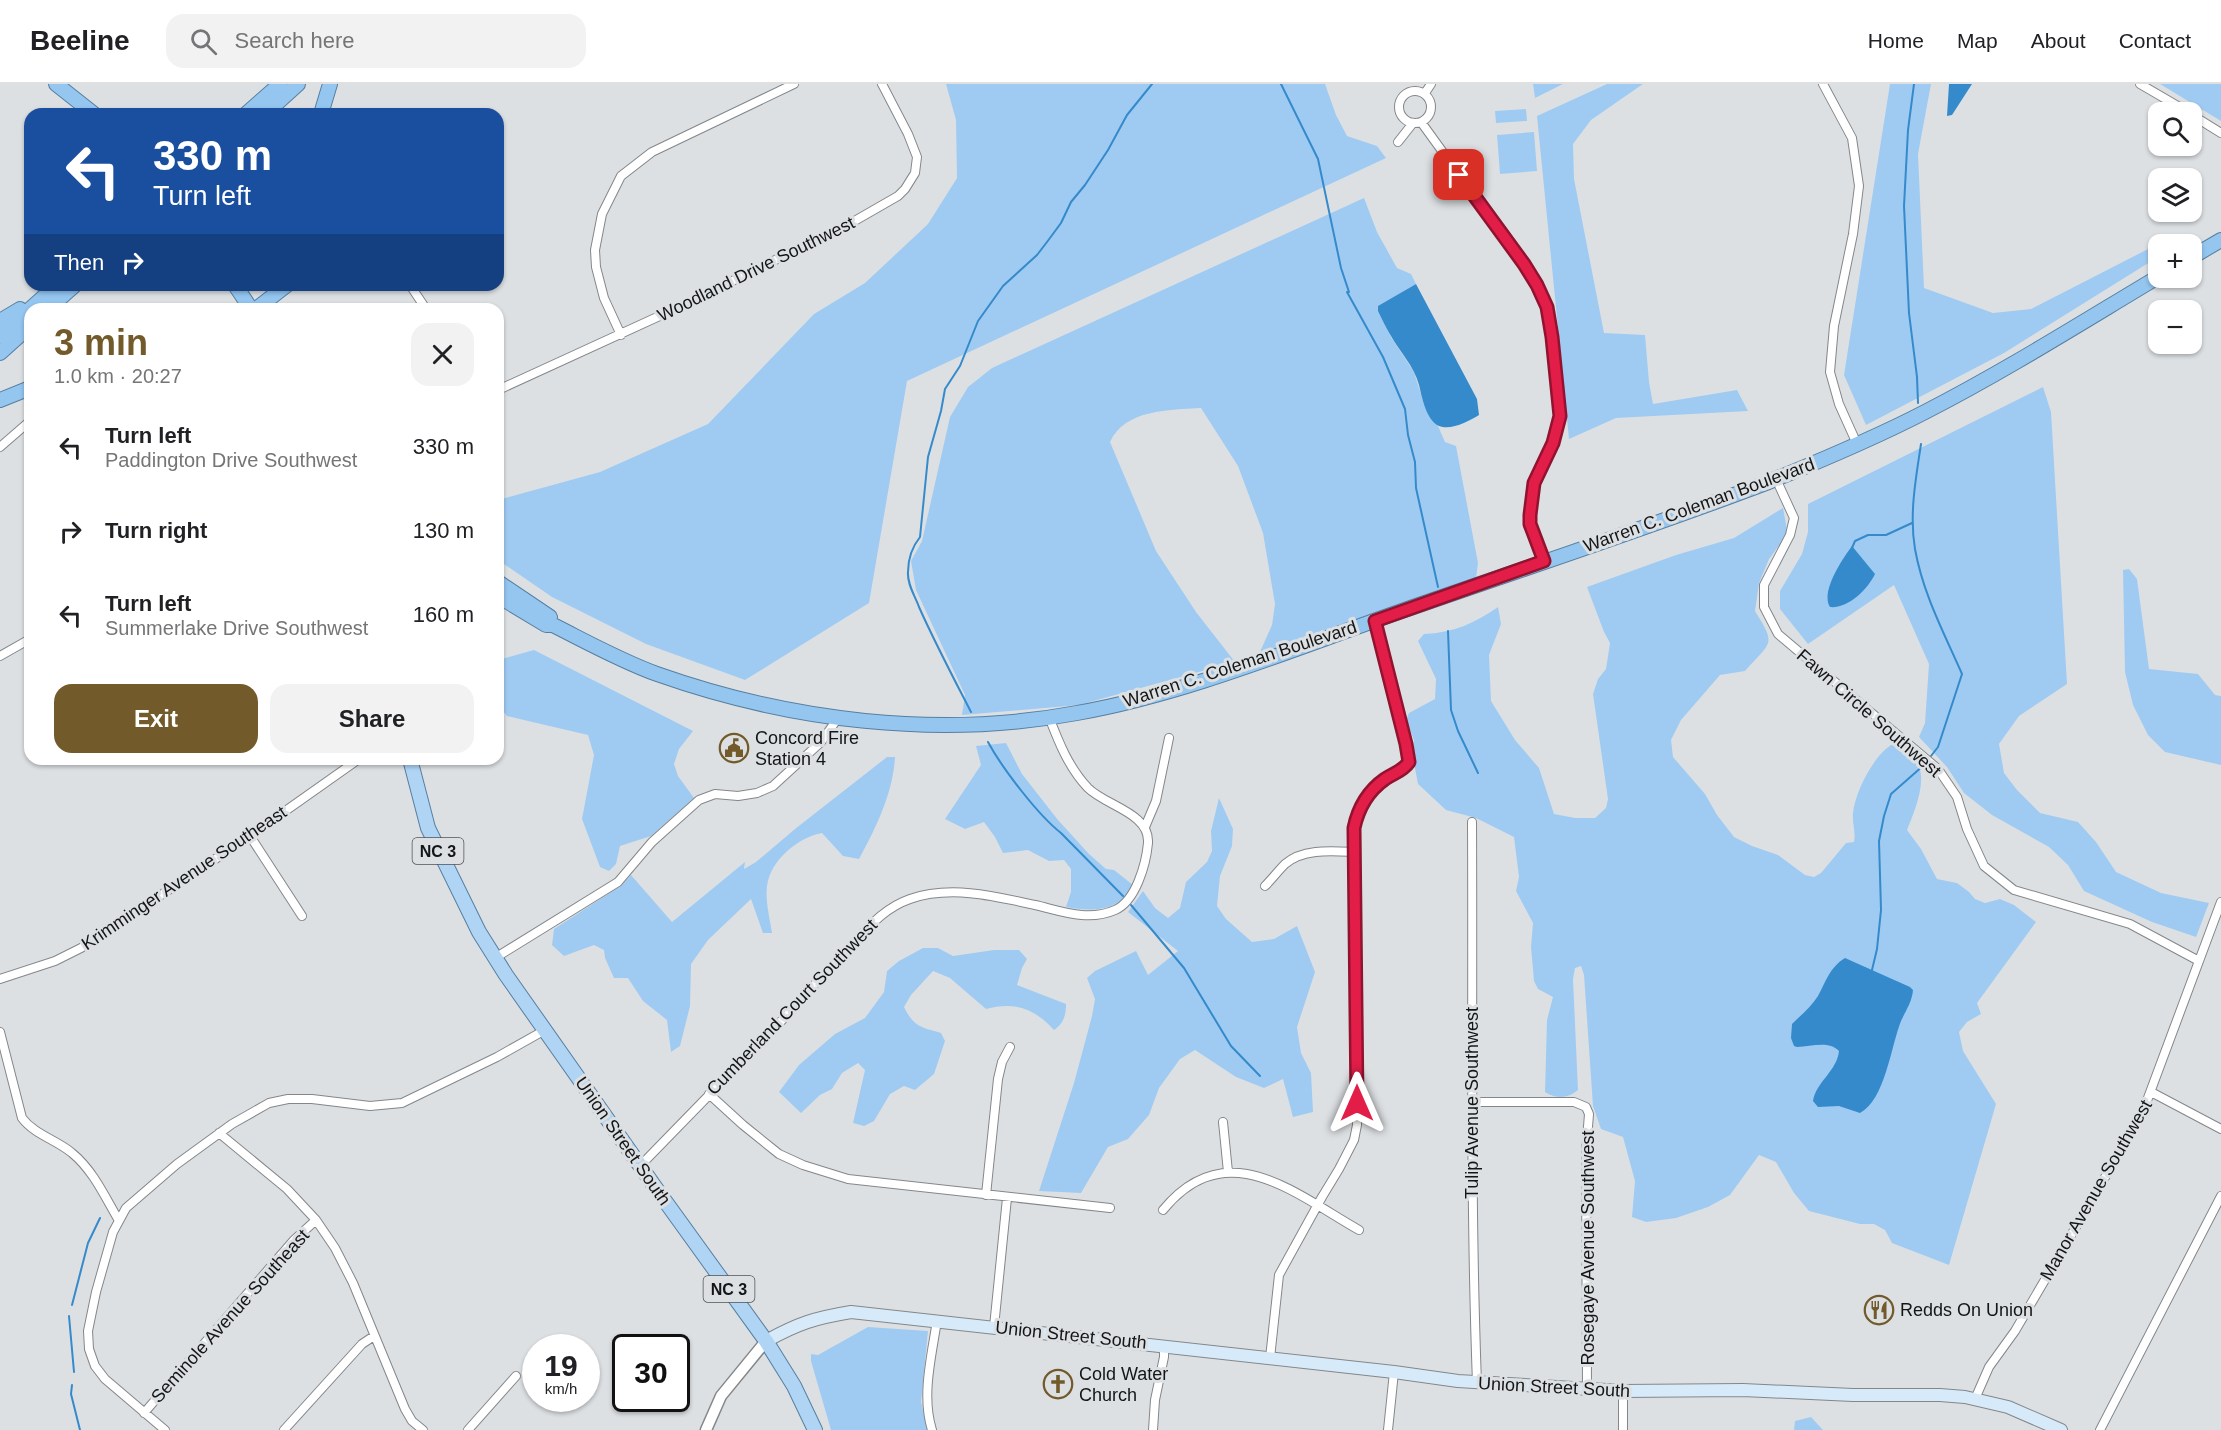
<!DOCTYPE html>
<html lang="en">
<head>
<meta charset="utf-8">
<style>
  :root { --surface:#fff; --page:#f2f2f2; --text:#202124; --muted:#757577; --line:#e0e0e0; --accent:#725a2a }
  body { margin:0; font-family:Arial,sans-serif; background:var(--page); color:var(--text); height:100vh; display:flex; flex-direction:column; font-size:22px; white-space:nowrap }
  * { box-sizing:border-box; margin:0 }
  p { font-size:20px; color:var(--muted) }
  .icon { flex:none; width:33px; height:33px; fill:none; stroke:currentColor; stroke-width:2; stroke-linecap:round; stroke-linejoin:round }
  .map { position:relative; flex:1; overflow:hidden }
  .drawer { position:absolute; left:24px; top:219px; width:480px; height:462px; display:flex; flex-direction:column; background:var(--surface); border-radius:18px; box-shadow:0 2px 4px #0004 }
  .drawer>* { flex:none }
  .banner { position:absolute; left:24px; top:24px; width:480px; height:183px; border-radius:18px; box-shadow:0 2px 4px #0004; background:#1a4fa0; color:#fff; overflow:hidden }
  .fabs { position:absolute; left:2148px; top:18px; display:grid; gap:12px }
  .fabs a { display:grid; place-items:center; width:54px; height:54px; border-radius:12px; background:var(--surface); box-shadow:0 2px 4px #0004; font-size:30px }
  .speed { position:absolute; left:522px; top:1250px; display:flex; gap:12px; font-size:30px; font-weight:700; text-align:center }
  .speed>* { display:grid; place-content:center; width:78px; height:78px; border-radius:50%; background:var(--surface); box-shadow:0 2px 4px #0004; line-height:1 }
  .speed small { font-size:15px; font-weight:400 }
  .speed .limit { border:3px solid #111; border-radius:9px; background:#fff; color:#111 }
  .pin { position:absolute; display:grid; place-items:center; width:51px; height:51px; color:#fff; margin:-26px; border-radius:12px; box-shadow:0 3px 9px #0006 }
  .me { position:absolute; width:66px; margin:-33px; rotate:0deg; stroke-linejoin:round; filter:drop-shadow(0 0 4px #0008) }
  .turn { display:flex; align-items:center; gap:21px; height:126px; padding:0 30px; font-size:27px }
  .turn .icon { width:78px; height:78px; stroke-width:2.5 }
  .turn b { display:block; font-size:42px; line-height:51px }
  .then { display:flex; align-items:center; height:57px; padding:0 30px; background:#0003; gap:12px; font-size:22px }
  .round { display:grid; place-items:center; flex:none; width:63px; height:63px; border-radius:18px; background:var(--page) }
  .head { display:flex; align-items:center; justify-content:space-between; height:102px; padding:0 30px }
  h1 { font-size:36px; font-weight:800; line-height:45px; color:var(--accent) }
  .action { display:flex; gap:12px; margin-top:auto; padding:12px 30px }
  .action a { flex:1; height:69px; border-radius:18px; background:var(--accent); color:#fff; font-size:24px; font-weight:800; line-height:69px; text-align:center }
  .action a+a { background:var(--page); color:var(--text) }
  ul { padding:0; list-style:none }
  li { display:flex; align-items:center; gap:18px; height:84px; padding:0 30px }
  li div { flex:1 }
  li b { display:block; font-size:22px }
  li em { font-style:normal }
  header { display:flex; align-items:center; gap:36px; box-sizing:border-box; height:84px; padding:0 30px; background:var(--surface); border-bottom:2px solid var(--line) }
  header strong { font-size:28px }
  nav { display:flex; gap:33px; margin-inline-start:auto; font-size:21px }
  .search { width:420px; height:54px; background:var(--page); display:flex; align-items:center; gap:15px; box-sizing:border-box; padding:0 21px; border-radius:18px; color:var(--muted); font-size:22px }
  .map>svg:first-child { display:block }
  .green { fill:#9fcbf2 }
  .water { fill:#358acb }
  .lines { fill:none; stroke-linecap:round; stroke-linejoin:round }
  .stream { stroke:#358acb; stroke-width:2 }
  .minor-casing { stroke:#84878a; stroke-width:10 }
  .tertiary-casing { stroke:#84878a; stroke-width:13 }
  .secondary-casing { stroke:#84878a; stroke-width:14 }
  .primary-casing { stroke:#567fa1; stroke-width:16 }
  .trunk-casing { stroke:#567fa1; stroke-width:16 }
  .minor { stroke:#fff; stroke-width:8 }
  .tertiary { stroke:#fff; stroke-width:10 }
  .secondary { stroke:#d7eaf9; stroke-width:12 }
  .primary { stroke:#afd4f4; stroke-width:14 }
  .trunk { stroke:#94c6f0; stroke-width:14 }
  .route-casing { stroke:#92132f; stroke-width:15 }
  .route { stroke:#e11d48; stroke-width:10 }
  .labels { text-anchor:middle; dominant-baseline:central; stroke-width:6; stroke-linejoin:round; paint-order:stroke }
  .shield { fill:#dde0e3; stroke:#505254; stroke-width:1.5 }
  .shield-label { font-size:16px; font-weight:bold; fill:#141516 }
  .street-label { font-size:18px; fill:#141516; stroke:#dde0e3 }
  .poi-label { font-size:18px; fill:#141516; stroke:#dde0e3; text-anchor:start }
</style>
</head>
<body>
<header>
<strong>Beeline</strong>
<div class="search"><svg class="icon" aria-label="search" viewBox="0 0 24 24"><circle cx="10" cy="10" r="6"/><path d="M15 15l6 6"/></svg>Search here</div>
<nav><a>Home</a><a>Map</a><a>About</a><a>Contact</a></nav>
</header>
<div class="map">
<svg width="2221" height="1346" viewBox="0 0 2221 1346">
  <rect width="100%" height="100%" fill="#dde0e3"/>
  <path class="green" d="M946,0H1325L1336,31L1347,52L1377,62L1386,74L907,297L869,519L745,596L646,560L552,513L498,476V416L600,388L708,340L814,230L865,199L928,140L957,94L956,36Z
    M1533,0H1563L1535,14Z
    M1607,0H1643L1591,36L1573,60L1574,95L1604,249L1645,251L1649,298L1653,320L1737,306L1748,327L1616,334L1569,355L1537,32Z
    M1890,0H1931L1918,70L1924,204L1993,229L2031,225L2152,163L2158,173L2004,269L1866,341L1844,291Z
    M2160,0H2221V37Z
    M1526,25L1527,37L1496,39L1495,27Z
    M1534,48L1537,87L1500,90L1497,51Z
    M1364,114L1377,148L1397,184L1411,190L1416,200L1379,222L1391,253L1414,288L1424,320L1433,336L1438,342L1445,358L1456,362L1478,479L1476,494L1259,570L1272,541L1275,520L1263,449L1238,382L1201,324C1170,326 1125,325 1110,358L1156,467L1196,528L1235,578L1079,621L962,631L965,611L916,506L911,477L922,457L950,333L968,303L992,284Z
    M2043,303L2051,328L2067,600L2019,632L1999,660L2004,689L2017,706L2040,729L2078,738L2096,758L2116,788L2161,809L2209,819L2196,853L2152,838L2084,807L2068,781L2049,763L1992,731L1964,709L1947,683L1919,653L1925,639L1929,580L1894,501L1808,560L1780,525V507L1802,470L1808,448V420Z
    M1783,424L1787,446L1781,459L1769,475L1759,499L1755,527C1777,562 1771,557 1745,587L1720,591L1681,636L1671,656L1673,673L1705,710L1717,731L1734,753L1752,762L1778,771L1805,791L1814,793L1821,789L1846,759L1854,758C1856,748 1852,739 1853,729C1855,708 1874,670 1893,660C1899,665 1911,670 1916,677C1929,694 1914,729 1907,746L1921,765L1937,795L1957,799L1969,808L1975,815L1985,819L2000,815L2014,821L2036,838L1977,919L1981,930L1967,938L1959,948L1963,967L1996,1020L1949,1181L1892,1159L1885,1146L1874,1140H1860L1809,1127L1794,1109L1776,1078L1759,1071L1730,1111L1708,1123L1676,1134L1646,1138L1632,1133L1635,1097L1623,1053L1601,1045L1593,1022L1584,891L1581,882L1575,884L1573,895L1578,1006C1568,1015 1556,1015 1545,1008L1547,936L1553,913L1538,905L1534,897L1531,863L1533,839L1516,807L1519,793L1514,753L1476,734L1446,726L1418,700L1413,674L1414,656L1406,636L1409,629L1435,615L1436,595L1418,557L1424,550C1453,549 1475,539 1498,523L1501,540L1489,571L1491,617L1515,656L1539,684L1554,730L1575,734H1595L1606,724L1608,715L1593,610L1598,595L1606,585L1610,559L1604,548L1587,503L1676,471L1734,454Z
    M2129,485L2137,495L2149,585L2198,590L2215,611L2221,612V681L2165,668L2148,651L2133,621L2125,588L2123,486Z
    M534,566L693,647L679,665L674,680L678,692L694,714L651,752L620,762L616,780L609,787L600,783L582,735L594,671L588,651L507,632L498,621V576Z
    M1006,659L1022,690L1058,736L1089,770L1106,785L1114,786L1133,801C1120,828 1091,828 1066,823L1071,808V785L1064,776L1049,777L1028,766L1003,769L995,753L984,738L965,745L945,735L981,681L976,662Z
    M887,673H895C893,709 876,744 859,775L843,772L822,749C799,753 770,776 767,802C765,816 770,835 772,849H763L751,815L708,856L691,880L690,922L680,962L671,968L667,936L643,917L628,894H614L605,874L604,866L594,861L564,872L552,861L554,845L622,801L631,791L672,838L745,778L744,785L756,778L795,745Z
    M1219,714L1233,745L1232,762L1220,792L1217,822L1226,835L1252,858L1274,855L1297,842L1315,888L1297,943L1301,969L1311,989L1313,1028L1293,1033L1283,995L1264,1004L1236,993L1195,966L1180,975L1159,1004L1149,1031L1128,1055L1108,1063L1081,1109L1039,1107L1074,999L1092,932L1095,915L1087,894L1095,887L1136,867L1148,891L1178,867L1128,828L1143,807L1155,824L1168,834L1180,824L1186,798L1207,778L1212,767L1211,747Z
    M923,864H938L953,872L994,866H1019L1027,875L1022,884L1017,901L1066,920C1066,931 1064,939 1054,946C1035,925 1015,917 986,925L950,894L933,887L911,911L904,923C914,943 921,943 941,949L945,957L934,990L915,1006L904,1002L890,1010L874,1037L864,1042L853,1039L865,986L858,979L842,989L832,1005L820,1011L801,1029L779,1008L799,981L835,950L865,934L884,908L887,887L899,877Z
    M868,1243L928,1247L921,1318L928,1346H831L811,1277V1270L818,1271Z
    M1811,1333L1823,1346H1794L1795,1337Z"/>
  <path class="water" d="M1949,0H1972L1952,31L1947,32Z
    M1416,200L1477,315L1479,331C1469,337 1451,347 1439,342C1426,336 1422,313 1419,301C1414,282 1400,268 1391,252C1386,244 1382,235 1378,227V222Z
    M1852,462L1875,490C1868,505 1848,525 1830,523C1820,508 1843,474 1852,462Z
    M1845,874L1910,903L1913,906C1912,918 1906,926 1901,937C1891,962 1885,1016 1860,1029L1839,1022L1818,1023L1813,1017C1816,998 1837,987 1839,967C1828,956 1811,963 1797,963L1794,962L1791,954L1792,940C1801,931 1811,923 1818,912C1826,897 1830,883 1845,874Z"/>
  <g class="lines">
    <path class="stream" d="M1281,0L1318,75L1341,184L1349,208H1347L1383,273L1405,325L1408,351L1415,378L1416,404L1438,503
      M1914,0L1908,46L1904,122L1909,229L1917,293L1918,319
      M1921,360C1916,394 1909,430 1915,465C1923,510 1944,549 1962,590L1938,663L1931,672
      M1852,464L1855,457L1868,451H1886L1912,439
      M1448,547L1451,626L1458,647L1478,689
      M971,628C953,593 935,559 919,523C915,512 907,500 908,488C908,475 912,463 920,453L928,373L941,327L945,305L960,282L978,237L1003,202L1037,171L1047,158L1061,139L1071,118L1085,101L1108,66L1127,31L1152,0
      M988,658C1002,684 1038,731 1061,749L1123,812
      M1131,821L1184,884L1231,962L1260,992
      M1872,886L1877,865L1881,826L1879,757L1884,732L1891,710L1924,681
      M72,1221L88,1159L100,1134
      M69,1232L74,1288
      M72,1301L71,1310L80,1346"/>
    <g class="minor-casing">
      <path id="minor" d="M1823,0L1852,54L1859,102L1853,150L1834,242L1830,288L1839,320L1857,360
        M2140,0L2188,28
        M1399 23a16 16 0 1 1 32 0a16 16 0 1 1-32 0Z
        M1425,9L1431,0
        M2192,31L2221,49
        M1421,38L1524,180C1532,193 1540,206 1546,221C1552,238 1562,321 1559,339C1556,354 1549,367 1542,381C1523,419 1530,440 1544,477
        M1398,58L1413,39
        M410,201L426,225
        M621,251L604,214L596,183L595,166L602,130L621,92L652,68L794,0
        M498,306L677,224L851,139L898,112L905,105L915,89L917,73L908,50L882,0
        M0,363L30,337
        M1776,395L1794,434L1790,451L1764,501V523L1778,550L1938,685L1957,713L1967,745L1984,782L2014,806L2130,840L2199,877
        M0,572L30,555
        M1472,738C1473,925 1470,1112 1477,1299
        M1145,743L1156,717L1169,654
        M250,752L302,832
        M1265,802C1272,795 1278,787 1285,780C1303,764 1333,767 1355,768
        M495,874L618,798L652,758L699,716L715,710L738,712L757,709L773,702L821,658L838,634
        M0,895L55,877L81,864L250,752L359,675
        M0,948L22,1034C35,1051 57,1056 72,1069C93,1086 105,1113 118,1135
        M2151,1008L2221,1045
        M709,1010L743,1041L779,1070L803,1081L848,1095L1110,1124
        M1473,1018H1574L1586,1023L1589,1030L1586,1068L1587,1306
        M1223,1038L1228,1088
        M219,1049L287,1105L316,1136L335,1164L353,1199L405,1325L412,1337L423,1346
        M640,1082C690,1031 740,980 789,929C807,909 825,888 844,869C865,848 881,825 910,815C950,801 995,812 1035,821C1061,827 1088,838 1115,826C1136,817 1146,780 1148,759C1150,729 1106,722 1088,704C1069,684 1059,659 1049,633
        M986,1111L998,995L1002,978L1010,963
        M1163,1126C1226,1049 1294,1109 1359,1146
        M994,1243L1007,1114
        M1270,1274L1279,1191L1322,1113L1339,1085L1354,1056L1357,1041L1354,744C1358,725 1368,707 1385,695C1394,689 1403,687 1409,678L1406,660L1375,537
        M1975,1315L1989,1283L2015,1247L2142,1030L2221,818
        M144,1329L293,1157L316,1136
        M165,1346L105,1295L95,1282L89,1265L88,1247L96,1208L113,1148L126,1124L177,1080L232,1040L269,1019L288,1015H312L370,1022L402,1019L497,973L545,946
        M284,1346L362,1260L374,1252
        M468,1346L516,1292
        M932,1346C921,1311 932,1271 937,1236
        M1153,1346L1155,1316L1164,1273V1262
        M1388,1346L1394,1288
        M1623,1346V1307
        M2100,1346L2221,1112"/>
    </g>
    <g class="tertiary-casing">
      <path id="tertiary" d="M706,1346L721,1312L766,1257"/>
    </g>
    <g class="secondary-casing">
      <path id="secondary" d="M766,1257C799,1239 815,1234 851,1228L1394,1288L1458,1297L1623,1307L1743,1306L1853,1311H1940L1965,1313L2008,1323L2061,1346"/>
    </g>
    <g class="primary-casing">
      <path id="primary" d="M410,675L428,744L479,848L506,891L660,1110L766,1257L794,1302L815,1346"/>
    </g>
    <g class="trunk-casing">
      <path id="trunk" d="M56,0L94,30
        M246,30L280,0
        M265,30L298,0
        M321,30L330,0
        M2192,173L2221,156
        M235,201L251,225
        M48,225L75,201
        M256,225L287,201
        M0,237L20,225
        M0,252L57,201
        M0,269L30,242
        M0,316L30,304
        M498,498L550,533
        M498,512L546,541H553C587,558 621,577 657,590C790,637 938,655 1077,629C1185,610 1296,564 1399,528C1522,485 1645,445 1766,399C1820,377 1873,355 1925,328C2005,287 2081,239 2158,193"/>
    </g>
    <use href="#minor" class="minor"/>
    <use href="#tertiary" class="tertiary"/>
    <use href="#secondary" class="secondary"/>
    <use href="#primary" class="primary"/>
    <use href="#trunk" class="trunk"/>
  </g>
  <g class="lines">
    <g class="route-casing">
      <path id="route" d="M1357,1019L1354,744C1358,725 1368,707 1385,695C1394,689 1403,687 1409,678L1406,660L1375,537L1544,477L1530,440V431L1534,399L1553,359L1560,332L1552,253L1547,223L1537,201L1524,180L1459,91"/>
    </g>
    <use href="#route" class="route"/>
  </g>
  <defs>
    <g id="civic-ring" transform="scale(1.5)"><circle r="9.5" fill="#dde0e3" stroke="#725a2a" stroke-width="1.5"/><path d="M-.6-6.5H3V-4.5H.6V-3L4-1V1h2V6H-6V1h2V-1L-.6-3ZM-1.2 2.5V6h2.4V2.5Z" fill="#725a2a"/></g>
    <g id="restaurant-ring" transform="scale(1.5)"><circle r="9.5" fill="#dde0e3" stroke="#725a2a" stroke-width="1.5"/><path d="M-5-6h1v4h1v-4h1v4h1v-4h1v5L-1.5 .5V6h-2V.5L-5-1ZM5-6V6H3V1.5H1.5Q1.5-4 5-6Z" fill="#725a2a"/></g>
    <g id="church-ring" transform="scale(1.5)"><circle r="9.5" fill="#dde0e3" stroke="#725a2a" stroke-width="1.5"/><path d="M-1.2-6h2.4v3.5h3.3v2.4h-3.3V6h-2.4V-.1h-3.3v-2.4h3.3Z" fill="#725a2a"/></g>
  </defs>
  <g fill-rule="evenodd">
    <use href="#civic-ring" x="734" y="664"/>
    <use href="#restaurant-ring" x="1879" y="1226"/>
    <use href="#church-ring" x="1058" y="1300"/>
  </g>
  <g class="labels">
    <g class="shield">
      <rect x="412.5" y="754" width="51" height="26" rx="4.5"/>
      <rect x="703.5" y="1192" width="51" height="26" rx="4.5"/>
    </g>
    <g class="shield-label">
      <text x="438" y="767">NC 3</text>
      <text x="729" y="1205">NC 3</text>
    </g>
    <g class="street-label">
      <text transform="translate(756 185) rotate(-26)">Woodland Drive Southwest</text>
      <text transform="translate(1699 421) rotate(-20)">Warren C. Coleman Boulevard</text>
      <text transform="translate(1240 580) rotate(-18)">Warren C. Coleman Boulevard</text>
      <text transform="translate(1869 629) rotate(41)">Fawn Circle Southwest</text>
      <text transform="translate(184 794) rotate(-34)">Krimminger Avenue Southeast</text>
      <text transform="translate(792 923) rotate(-46)">Cumberland Court Southwest</text>
      <text transform="translate(1472 1019) rotate(-90)">Tulip Avenue Southwest</text>
      <text transform="translate(623 1057) rotate(55)">Union Street South</text>
      <text transform="translate(2096 1106) rotate(-60)">Manor Avenue Southwest</text>
      <text transform="translate(1588 1164) rotate(-90)">Rosegaye Avenue Southwest</text>
      <text transform="translate(230 1232) rotate(-48)">Seminole Avenue Southeast</text>
      <text transform="translate(1071 1251) rotate(6)">Union Street South</text>
      <text transform="translate(1554 1303) rotate(3)">Union Street South</text>
    </g>
    <g class="poi-label">
      <text x="755" y="654">Concord Fire<tspan x="755" dy="21">Station 4</tspan></text>
      <text x="1900" y="1226">Redds On Union</text>
      <text x="1079" y="1290">Cold Water<tspan x="1079" dy="21">Church</tspan></text>
    </g>
  </g>
</svg>
<div class="fabs">
<a><svg class="icon" aria-label="search" viewBox="0 0 24 24"><circle cx="10" cy="10" r="6"/><path d="M15 15l6 6"/></svg></a>
<a><svg class="icon" aria-label="layers" viewBox="0 0 24 24"><path d="M12 4l9 5-9 5-9-5zM3 14l9 5 9-5"/></svg></a>
<a>+</a>
<a>−</a>
</div>
<div class="speed"><div>19<small>km/h</small></div><div class="limit">30</div></div>
<div class="pin" style="left:1459px;top:91px;background:#d93025"><svg class="icon" aria-label="arrive" viewBox="0 0 24 24"><path d="M6 21V4h12l-3 4 3 4H6"/></svg></div>
<svg class="me" style="left:1357px;top:1019px" viewBox="-20 -20 40 40"><path d="M0-17L14 15 0 8-14 15z" fill="#e11d48" stroke="#fff" stroke-width="4"/></svg>
<div class="banner">
<div class="turn"><svg class="icon" aria-label="left" viewBox="0 0 24 24"><path d="M17 20v-9H6M10 6l-5 5 5 5"/></svg><div><b>330 m</b>Turn left</div></div>
<div class="then">Then<svg class="icon" aria-label="right" viewBox="0 0 24 24"><path d="M7 20v-9h11M14 6l5 5-5 5"/></svg></div>
</div>
<section class="drawer">
<div class="head"><div><h1>3 min</h1><p>1.0 km · 20:27</p></div><a class="round"><svg class="icon" aria-label="close" viewBox="0 0 24 24"><path d="M6 6l12 12M18 6L6 18"/></svg></a></div>
<ul>
<li><svg class="icon" aria-label="left" viewBox="0 0 24 24"><path d="M17 20v-9H6M10 6l-5 5 5 5"/></svg><div><b>Turn left</b><p>Paddington Drive Southwest</p></div><em>330 m</em></li>
<li><svg class="icon" aria-label="right" viewBox="0 0 24 24"><path d="M7 20v-9h11M14 6l5 5-5 5"/></svg><div><b>Turn right</b></div><em>130 m</em></li>
<li><svg class="icon" aria-label="left" viewBox="0 0 24 24"><path d="M17 20v-9H6M10 6l-5 5 5 5"/></svg><div><b>Turn left</b><p>Summerlake Drive Southwest</p></div><em>160 m</em></li>
</ul>
<div class="action"><a>Exit</a><a>Share</a></div>
</section>
</div>
</body>
</html>
